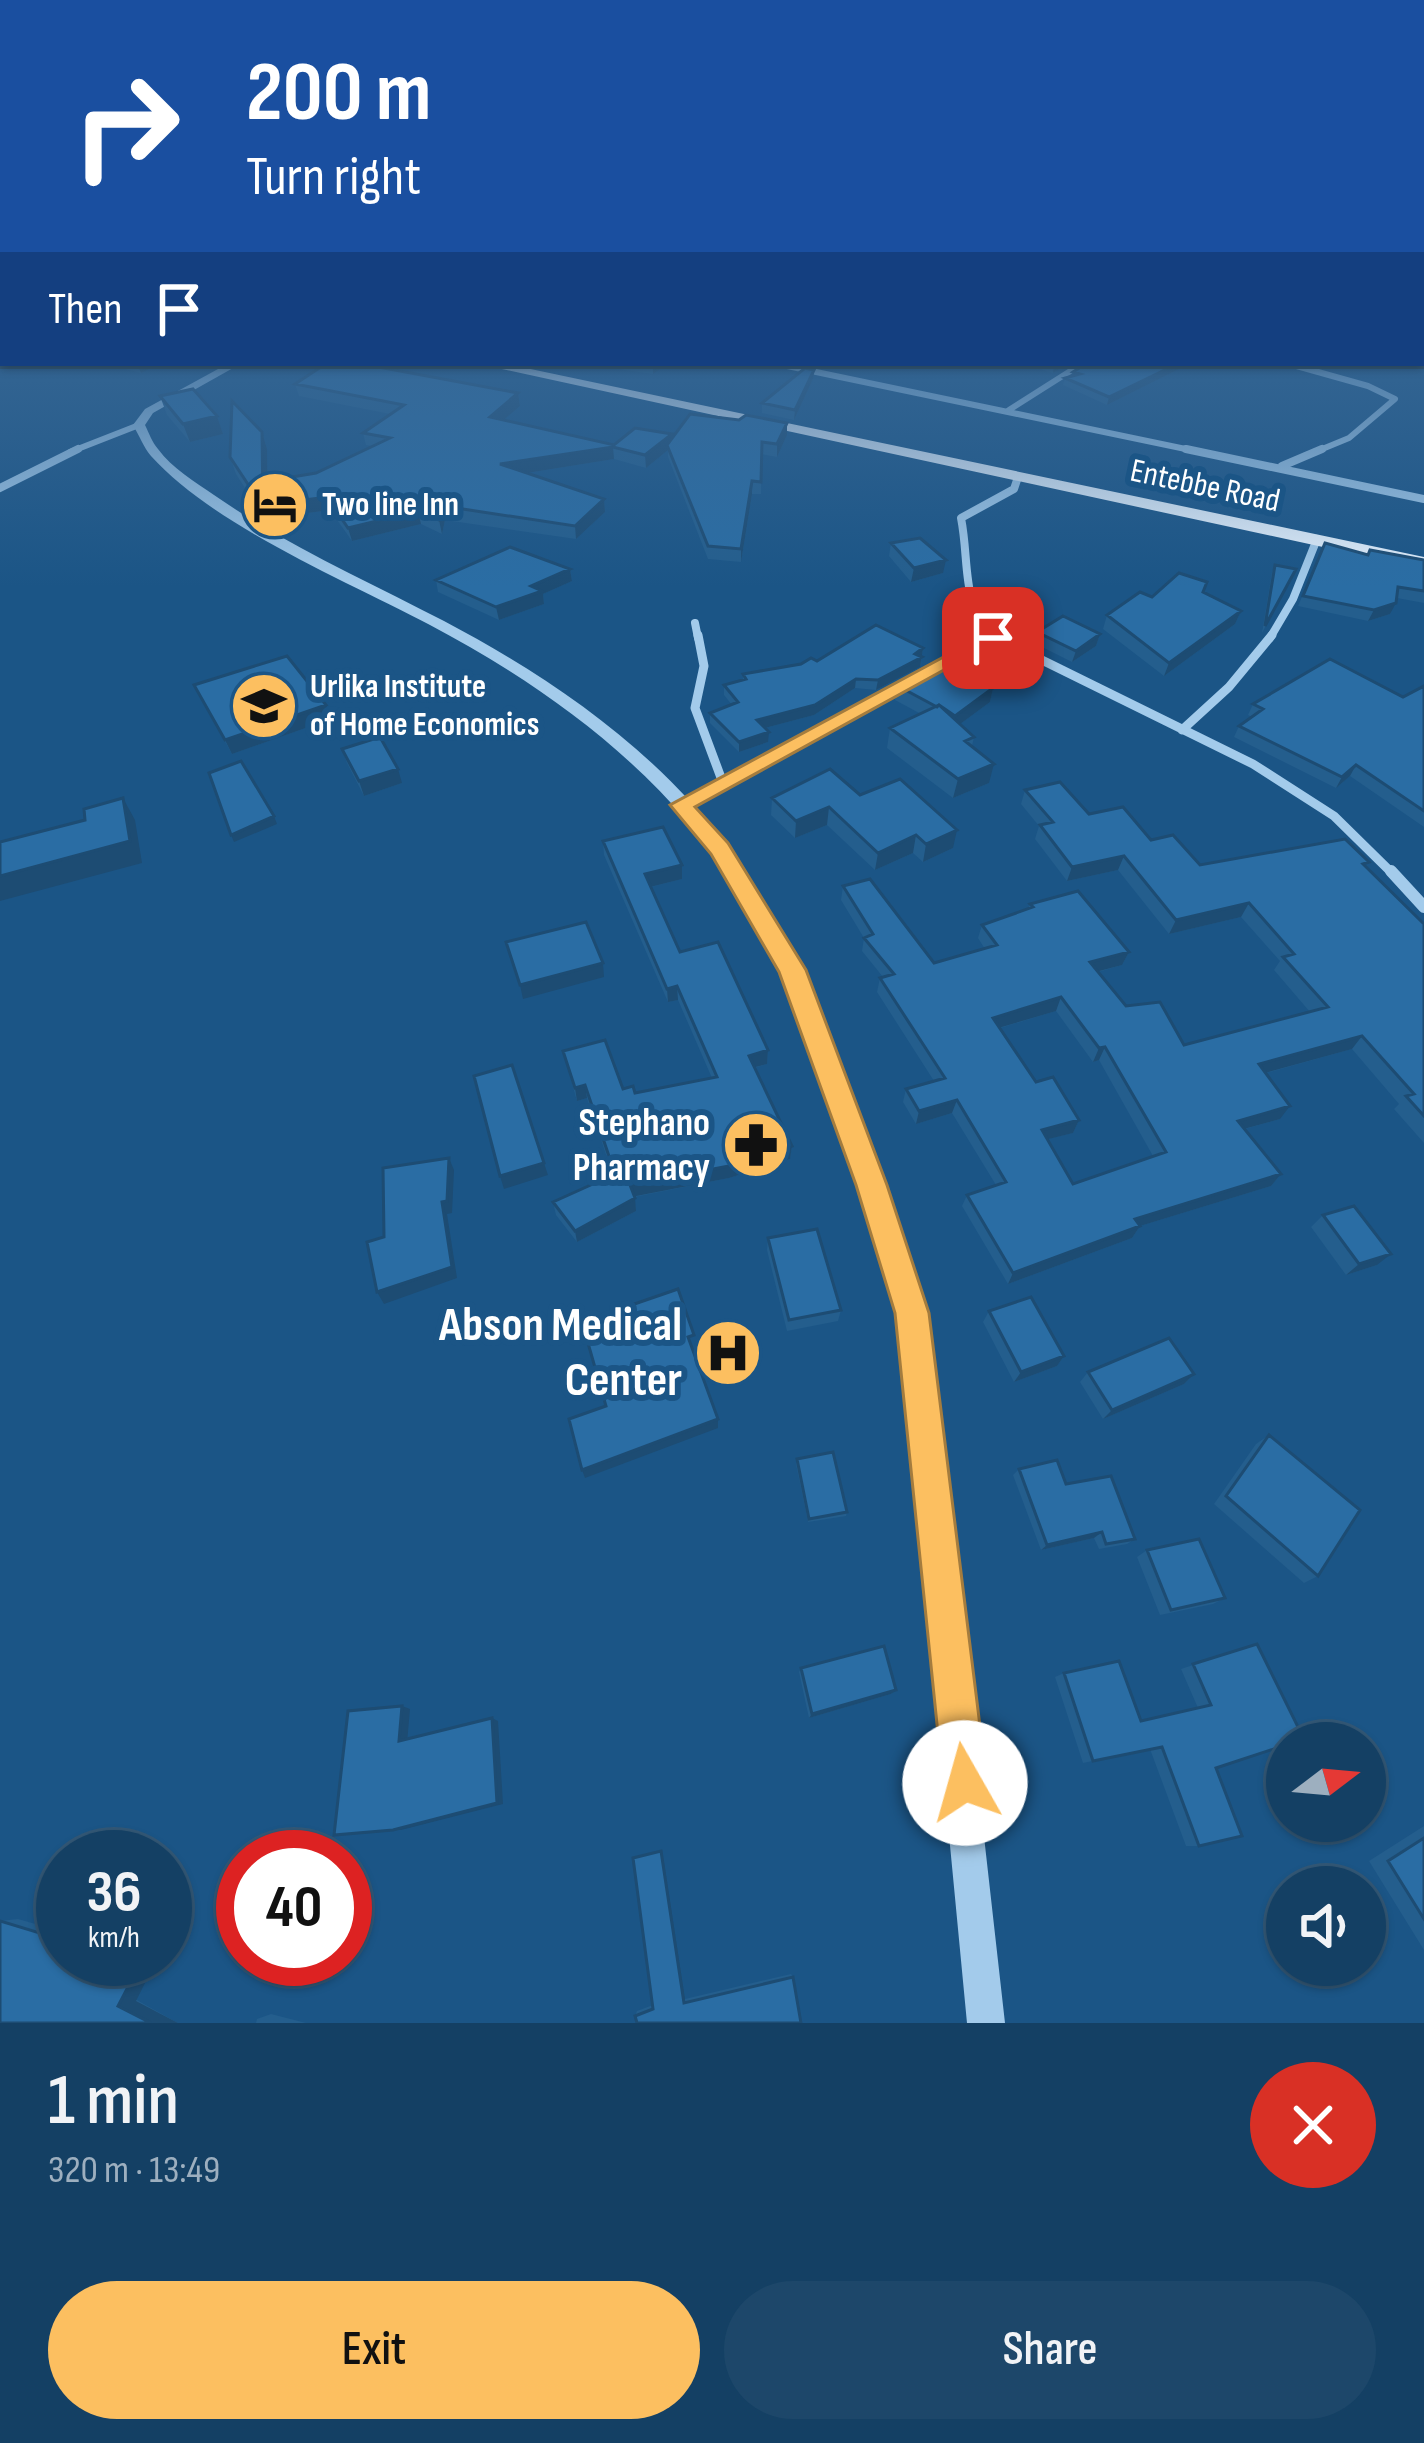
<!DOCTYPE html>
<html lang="en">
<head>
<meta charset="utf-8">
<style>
  :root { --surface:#144064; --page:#1d476a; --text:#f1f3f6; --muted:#9dafbf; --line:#335978; --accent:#fcbf60 }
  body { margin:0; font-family:"Sofia Sans Condensed",sans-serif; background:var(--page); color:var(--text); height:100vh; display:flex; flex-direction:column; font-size:45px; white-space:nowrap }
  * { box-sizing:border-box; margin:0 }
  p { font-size:39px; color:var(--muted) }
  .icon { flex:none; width:66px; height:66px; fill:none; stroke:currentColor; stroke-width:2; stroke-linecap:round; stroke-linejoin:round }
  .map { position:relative; height:2023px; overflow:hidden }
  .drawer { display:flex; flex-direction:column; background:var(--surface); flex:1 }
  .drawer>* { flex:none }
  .guide { position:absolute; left:0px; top:0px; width:1425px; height:366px; box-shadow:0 3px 9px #0004,0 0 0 3px var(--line); background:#1a4fa0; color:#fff; overflow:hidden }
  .needle { width:78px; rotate:74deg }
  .tools { position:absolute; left:1266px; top:1722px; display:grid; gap:24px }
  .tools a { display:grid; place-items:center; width:120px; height:120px; border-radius:50%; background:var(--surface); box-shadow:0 3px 9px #0004,0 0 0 3px var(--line); font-size:60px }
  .speed { position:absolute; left:36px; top:1830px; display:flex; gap:24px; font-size:60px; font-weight:700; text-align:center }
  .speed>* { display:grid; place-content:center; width:156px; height:156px; border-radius:50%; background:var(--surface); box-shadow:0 3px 9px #0004,0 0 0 3px var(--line); line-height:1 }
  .speed small { font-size:30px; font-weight:400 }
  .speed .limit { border:18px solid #d22; background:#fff; color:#111 }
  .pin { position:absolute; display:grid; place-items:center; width:102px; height:102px; color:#fff; margin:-51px; border-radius:24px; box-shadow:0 6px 18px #0006 }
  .me { position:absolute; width:132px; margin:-66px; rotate:353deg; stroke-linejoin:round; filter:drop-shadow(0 0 9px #0008) }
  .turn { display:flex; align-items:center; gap:42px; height:252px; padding:0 48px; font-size:54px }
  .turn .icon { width:156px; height:156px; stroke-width:2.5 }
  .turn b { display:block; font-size:84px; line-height:102px }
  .then { display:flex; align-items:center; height:114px; padding:0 48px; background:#0003; gap:24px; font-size:45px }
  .round { display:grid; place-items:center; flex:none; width:126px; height:126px; border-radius:63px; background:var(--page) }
  .overview { display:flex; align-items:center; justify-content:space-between; height:204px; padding:0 48px }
  h1 { font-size:72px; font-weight:600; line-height:90px }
  .primary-button { display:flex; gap:24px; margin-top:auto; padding:24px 48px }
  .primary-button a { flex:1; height:138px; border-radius:72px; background:var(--accent); color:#111; font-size:48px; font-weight:600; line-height:138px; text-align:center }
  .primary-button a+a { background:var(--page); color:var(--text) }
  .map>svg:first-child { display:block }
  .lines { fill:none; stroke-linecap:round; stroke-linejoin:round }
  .minor-far3 { stroke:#a3cbeb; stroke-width:6 }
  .minor-far2 { stroke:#a3cbeb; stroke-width:8 }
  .minor-far1 { stroke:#a3cbeb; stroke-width:9 }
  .minor { stroke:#a3cbeb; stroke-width:12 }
  .tertiary { fill:#a3cbeb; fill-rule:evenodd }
  .primary { fill:#e7f3ff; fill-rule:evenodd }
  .wall { fill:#245e8d; fill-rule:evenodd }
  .shaded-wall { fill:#1d4c73 }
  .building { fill:#2a6da4; stroke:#1d4c73; stroke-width:3; fill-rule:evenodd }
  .route { fill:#fcbf60; stroke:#a47c3e; stroke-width:3 }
  .labels { text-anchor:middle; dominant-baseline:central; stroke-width:12; stroke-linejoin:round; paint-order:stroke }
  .far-street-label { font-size:33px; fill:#fff; stroke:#1b5586 }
  .far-poi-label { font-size:33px; font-weight:bold; fill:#fff; stroke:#1b5586; text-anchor:start }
  .poi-label { font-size:39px; font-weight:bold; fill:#fff; stroke:#1b5586; text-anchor:end }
  .near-poi-label { font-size:48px; font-weight:bold; fill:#fff; stroke:#1b5586; text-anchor:end }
</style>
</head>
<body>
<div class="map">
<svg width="1424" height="2023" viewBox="0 0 1424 2023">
  <rect width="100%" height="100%" fill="#1b5586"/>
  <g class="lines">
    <path class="minor-far3" d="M773,363L1200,452
      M1286,363L1368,386L1395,399L1349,438L1315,452
      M1009,410L1083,363
      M70,452L139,425"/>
    <path class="minor-far2" d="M1186,449L1424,499
      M1282,466L1322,449
      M0,488L78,449
      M695,623L698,638
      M994,638C960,603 970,563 961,518L1014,489L1018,477
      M1270,638L1293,599L1317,539"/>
    <path class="minor-far1" d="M698,635L704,666L695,708L723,783
      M991,635L1253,764L1334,816L1393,874
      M936,669L993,638
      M1182,730L1229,687L1272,635
      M681,805L907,685"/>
    <path class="minor" d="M1391,871L1424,907"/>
    <path class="tertiary" d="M229,363H242L153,413L145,425C149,433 152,442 158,449C172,468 195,482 214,495C286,545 367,581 444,621C550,677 655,749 727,846C789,928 825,1027 861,1123C883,1185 909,1247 925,1312L1005,2023H967L899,1312C884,1247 859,1185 837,1122C809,1042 781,961 737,889C665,773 549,688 430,625C346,581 214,526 151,456C144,448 139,435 133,425L145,409Z"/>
    <path class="primary" d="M474,363H502L1424,557V569Z"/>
  </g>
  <path class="wall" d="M102,363H162L141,373Z
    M576,363H669L653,374Z
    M1020,363H1069L1053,373Z
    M1191,363L1107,405L1063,385L1065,378L1072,376L1073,372Z
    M814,370L813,379L794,420L762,413V403Z
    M295,384L518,393L520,406L503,420L614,445L672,439L739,420L787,423V435L777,457L761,454V494H752L741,562L708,559L668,457V450L646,468L614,459L527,473L604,499L605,512L576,539L445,520L442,534L421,524L352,541L330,510L300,514L316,473L372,446L366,445L363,433L390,414L299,396Z
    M160,396L217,416L223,434L190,442L167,415Z
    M262,432L267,449L268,524L236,474L230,457Z
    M891,543L943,573L911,582L889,556Z
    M1325,543L1367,555L1424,560V603L1397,598L1390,614L1368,621L1298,606Z
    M1275,565L1296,569L1262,633L1272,572Z
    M570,569L572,581L543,594L544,604L499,620L438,592L436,580Z
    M1203,592L1241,611L1235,624L1164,676L1103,629L1107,615L1152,597Z
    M1037,632L1100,634L1096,646L1072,662L1034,643Z
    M923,648L920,667L876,690L855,688L814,715L765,728L768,742L739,752L710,723V713L732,705L724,695V685L743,680V674L817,661Z
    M194,685L331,719L232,754Z
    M898,686L993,688L990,702L960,724L974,737L972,746L989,783L953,798L887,748L890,728L921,714L895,700Z
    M1424,686V827L1350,776L1336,788L1234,737L1239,726L1252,717L1248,715L1253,704L1403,697Z
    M342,749L402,783L364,796L347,763Z
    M1025,790L1151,840L1200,865L1366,867L1424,924V1143L1394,1109L1399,1104L1352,1049L1266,1073L1280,1119L1245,1129L1281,1174L1271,1186L1140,1226L1132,1238L1008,1284L962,1206L967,1195L996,1185L952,1113L916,1124L903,1102L906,1089L934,1081L877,992L880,978L883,977L862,951L864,938L841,900L843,886L934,963L985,949L978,938L982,925L1028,909L1030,904L1129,952L1122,965L1098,972L1126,1006L1184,1045L1310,1012L1274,970L1280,961L1241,917L1169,934L1118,870L1067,881L1035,839L1039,826L1021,804ZM1056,1011L1093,1062L1099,1060L1153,1156L1073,1184L1047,1139L1073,1133L1079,1120L1036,1082L1000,1028Z
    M860,795L953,848L923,862L913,853L875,870L827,825L795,838L771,815L772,798Z
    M603,841L682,865V879L651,887L680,952L768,1050L767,1064L754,1068L792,1146L790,1159L729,1178L634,1197L636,1211L577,1242L556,1215L553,1202L613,1175L587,1098L577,1101L563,1051L623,1089L635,1093L712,1078L678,1000L668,1002L604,855Z
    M1323,1215L1377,1265L1346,1275L1311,1227Z
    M768,1238L841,1310L838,1321L787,1331L767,1250Z
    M989,1311L1064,1356L1057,1366L1014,1382L983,1322Z
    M1088,1372L1194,1374L1184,1384L1103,1419L1080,1382Z
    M1269,1435L1318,1576L1304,1583L1214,1504L1256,1444Z
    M797,1459L847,1512L846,1516L808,1522L796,1464Z
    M1019,1469L1066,1484L1135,1539L1127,1544L1099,1549L1094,1538L1041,1550L1013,1475Z
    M1147,1550L1225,1598L1213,1604L1160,1615L1137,1557Z
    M1257,1644L1216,1768L1199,1846H1186L1150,1749L1083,1763L1055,1677L1064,1673L1141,1721L1198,1708L1181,1669Z
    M801,1668L896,1690L891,1694L809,1718L799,1672Z
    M1424,1826V1950L1369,1861Z
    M662,1850L685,1999L791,1974L793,1977L635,2016L637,2011L653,2005Z
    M18,1919L63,1932V1959L178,2023H0V1921Z
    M271,2014L306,2023H256L257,2019Z"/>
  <path class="shaded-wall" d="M137,363H162L141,373Z
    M655,363H669L653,374V365Z
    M1059,363H1069L1053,373L1054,366Z
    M1179,363H1191L1107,405L1109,397Z
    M814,370L813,379L794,420L795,410Z
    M518,393L520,406L492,430L490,417Z
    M217,416L223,434L190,442L183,424Z
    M787,423V435L777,457V444Z
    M262,432L267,449L268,524L263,507Z
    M672,434L673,446L667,445L668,450L646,468L645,455Z
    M613,447L614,459L502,477L500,464Z
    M752,481V494L741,562V549Z
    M327,497L330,510L300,514L296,501Z
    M604,499L605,512L576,539L575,526Z
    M443,506L445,520L442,534L439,520Z
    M418,511L421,524L352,541L348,528Z
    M946,560L943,573L911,582L914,568Z
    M570,569L572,581L543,594L544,604L499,620L496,607L531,586Z
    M1396,603L1390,614L1368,621L1374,610Z
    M1241,611L1235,624L1164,676L1169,663Z
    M1100,634L1096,646L1072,662L1076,651Z
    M923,648L920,667L876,690L878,680Z
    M856,679L855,688L814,715L757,730V720Z
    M993,688L990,702L952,730L955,716Z
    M326,705L331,719L232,754L225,740Z
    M769,732L768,742L739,752V742Z
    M994,764L989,783L953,798L958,779Z
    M1356,765L1350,776L1336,788L1342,777Z
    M398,769L402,783L364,796L359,781Z
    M123,798L135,820L142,863L0,901V876Z
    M829,807L827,825L795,838L796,821Z
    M274,816L277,824L234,842L231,835Z
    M957,830L953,848L923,862L926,844Z
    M916,835L913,853L875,870L878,853Z
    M1124,856L1118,870L1067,881L1072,867Z
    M682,865V879L646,888L645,874Z
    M1249,903L1241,917L1169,934L1176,920Z
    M1129,952L1122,965L1084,975L1090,962Z
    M603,963L604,977L523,999L520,985Z
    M677,986L678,1000L668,1002L667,989Z
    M1061,997L1056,1011L988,1031L993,1018Z
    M1362,1036L1352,1049L1250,1077L1259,1064Z
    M1105,1047L1099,1060L1093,1062L1099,1048Z
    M768,1050L767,1064L748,1069L749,1056Z
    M585,1085L587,1098L577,1101L575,1088Z
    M957,1100L952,1113L916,1124L919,1111Z
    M1290,1106L1280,1119L1229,1133L1238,1121Z
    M1079,1120L1073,1133L1036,1142L1042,1130Z
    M792,1146L790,1159L729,1178L631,1197L630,1185Z
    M449,1158L454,1170L452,1213L447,1214L457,1278L384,1304L377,1292L442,1202Z
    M544,1163L548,1175L504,1189L500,1176Z
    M1281,1174L1271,1186L1140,1226L1132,1238L1008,1284L1013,1273L1135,1219Z
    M635,1198L636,1211L577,1242L575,1231Z
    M1391,1254L1377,1265L1346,1275L1359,1264Z
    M1064,1356L1057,1366L1014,1382L1021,1372Z
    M1194,1374L1184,1384L1103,1419L1112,1410Z
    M718,1419V1428L585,1478L582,1470Z
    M1102,1532L1094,1538L1041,1550L1047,1545Z
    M896,1690L891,1694L809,1718L812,1714Z
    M402,1706L410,1709L407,1743L399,1741Z
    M492,1718L498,1721L503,1804L401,1830H393Z
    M662,1850L685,1999L684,2003L661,1851Z
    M140,1959H157L136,2001L178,2023H151L118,2006Z"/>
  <path class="building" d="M327,363H357L518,393L490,417L614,445L635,428L672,434L645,455L613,447L500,464L604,499L575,526L443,506L439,520L418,511L348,528L327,497L296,501L292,477L316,473L390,438L363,433L404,405L295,384Z
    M1087,363H1179L1109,397L1065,378L1080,374L1073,372Z
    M805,368L814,370L795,410L762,403Z
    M193,389L217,416L183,424L160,396Z
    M232,401L262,432L263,507L230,457Z
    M690,414L739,420L746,415L787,423L777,444L762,442L761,482L752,481L741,549L708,546L667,445Z
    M920,538L946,560L914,568L891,543Z
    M1325,543L1368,555L1370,550L1424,560V591L1398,587L1396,603L1374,610L1303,596Z
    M510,547L570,569L531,586L542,591L496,607L436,580Z
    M1275,565L1296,569L1265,626Z
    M1179,573L1207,582L1203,592L1241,611L1169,663L1107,615L1140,592L1152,597Z
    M1063,616L1100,634L1076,651L1037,632Z
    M876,625L923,648L915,654L922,657L878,680L856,679L815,705L757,720L769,732L739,742L710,713L738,702L724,685L746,679L743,674L801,664L811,658L817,661Z
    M287,656L326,705L225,740L194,685Z
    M1330,659L1403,697L1424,686V811L1356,765L1342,777L1239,726L1263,709L1253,704Z
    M942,663L993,688L955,716L939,705L937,707L898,686Z
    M939,705L974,737L965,741L994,764L958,779L890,728Z
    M380,737L398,769L359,781L342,749Z
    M241,761L274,816L231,835L209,773Z
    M830,769L860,795L900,779L957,830L926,844L916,835L878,853L829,807L796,821L772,798Z
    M1060,782L1089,814L1123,807L1151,840L1173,835L1200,865L1345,839L1369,862L1363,864L1424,924V1116L1406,1096L1414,1094L1362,1036L1259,1064L1290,1106L1238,1121L1281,1174L1135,1219L1140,1226L1013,1273L967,1195L1006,1182L957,1100L919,1111L906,1089L945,1078L880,978L894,974L864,938L873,934L843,886L870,879L934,963L997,945L982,925L1033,907L1030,904L1078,891L1129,952L1090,962L1126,1006L1160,1002L1184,1045L1328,1007L1283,957L1294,954L1249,903L1176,920L1124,856L1072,867L1040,825L1053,822L1025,790ZM1061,997L1099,1048L1105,1047L1166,1152L1073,1184L1042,1130L1079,1120L1053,1077L1036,1082L993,1018Z
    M123,798L130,841L0,876V842L85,820L84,809Z
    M663,827L682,865L645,874L680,952L718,942L768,1050L749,1056L792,1146L729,1166L630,1185L635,1198L575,1231L553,1202L615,1174L585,1085L575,1088L563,1051L605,1040L623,1089L633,1086L635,1093L717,1077L677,986L667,989L603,841Z
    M586,922L603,963L520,985L506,942Z
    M512,1065L544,1163L500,1176L474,1076Z
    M449,1158L447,1201L442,1202L452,1267L377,1292L367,1242L384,1237L383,1168Z
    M1354,1206L1391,1254L1359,1264L1323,1215Z
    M817,1229L841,1310L789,1320L768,1238Z
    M678,1289L694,1335L688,1337L718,1419L582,1470L569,1419L606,1406L582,1322Z
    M1031,1297L1064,1356L1021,1372L989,1311Z
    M1169,1338L1194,1374L1112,1410L1088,1372Z
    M1269,1435L1360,1510L1318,1576L1226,1496Z
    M833,1452L847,1512L809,1519L797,1459Z
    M1057,1460L1066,1484L1111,1476L1135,1539L1106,1544L1102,1532L1047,1545L1019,1469Z
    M1199,1539L1225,1598L1171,1610L1147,1550Z
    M1257,1644L1304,1739L1216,1768L1242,1836L1199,1846L1162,1747L1093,1761L1064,1673L1119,1661L1141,1721L1211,1705L1193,1664Z
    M884,1646L896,1690L812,1714L801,1668Z
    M402,1706L399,1741L492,1718L497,1803L393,1830L334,1835L348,1711Z
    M1424,1838V1919L1388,1861Z
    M661,1851L684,2003L793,1977L801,2023H637L635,2016L653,2009L633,1858Z
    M0,1921L63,1940V1959L142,1960L118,2006L151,2023H0Z"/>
  <linearGradient id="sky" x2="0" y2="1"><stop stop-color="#0f2f4a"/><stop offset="0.52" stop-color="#396895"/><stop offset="1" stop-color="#396895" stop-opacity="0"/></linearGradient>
  <rect width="1424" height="587" fill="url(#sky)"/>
  <path class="route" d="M986,634L1002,638L695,807L728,843L806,970L887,1185L929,1313L987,1783L981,1798L965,1805L950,1798L943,1783L895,1313L856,1185L779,972L711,854L670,805Z"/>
  <defs>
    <g id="hotel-disc" transform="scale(3.45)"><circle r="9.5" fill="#fcbf60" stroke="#1b5586"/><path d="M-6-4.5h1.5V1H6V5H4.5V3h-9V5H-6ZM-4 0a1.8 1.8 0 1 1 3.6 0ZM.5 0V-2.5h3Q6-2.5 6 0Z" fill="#111"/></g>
    <g id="school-disc" transform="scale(3.45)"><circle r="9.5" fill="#fcbf60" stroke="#1b5586"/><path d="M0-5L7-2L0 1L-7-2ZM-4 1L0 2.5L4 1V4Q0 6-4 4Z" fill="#111"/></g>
    <g id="pharmacy-disc" transform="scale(3.45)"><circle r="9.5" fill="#fcbf60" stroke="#1b5586"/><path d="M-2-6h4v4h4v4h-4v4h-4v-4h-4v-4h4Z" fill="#111"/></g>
    <g id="hospital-disc" transform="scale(3.45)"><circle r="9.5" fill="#fcbf60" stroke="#1b5586"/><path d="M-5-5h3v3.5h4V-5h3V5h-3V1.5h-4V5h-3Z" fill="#111"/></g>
  </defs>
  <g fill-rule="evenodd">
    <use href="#hotel-disc" x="275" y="505"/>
    <use href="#school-disc" x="264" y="706"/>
    <use href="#pharmacy-disc" x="756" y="1145"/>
    <use href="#hospital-disc" x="728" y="1353"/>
  </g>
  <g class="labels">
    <g class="far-street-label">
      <text transform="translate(1205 486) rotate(12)">Entebbe Road</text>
    </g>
    <g class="far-poi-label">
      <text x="322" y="505">Two line Inn</text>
      <text x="310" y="687">Urlika Institute<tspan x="310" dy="38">of Home Economics</tspan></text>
    </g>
    <g class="poi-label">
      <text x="710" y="1123">Stephano<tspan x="710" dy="45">Pharmacy</tspan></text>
    </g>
    <g class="near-poi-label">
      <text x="682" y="1325">Abson Medical<tspan x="682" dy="55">Center</tspan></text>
    </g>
  </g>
</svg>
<div class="tools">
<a><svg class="needle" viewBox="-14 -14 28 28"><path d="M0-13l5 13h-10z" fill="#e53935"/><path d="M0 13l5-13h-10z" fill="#9dafbf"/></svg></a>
<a><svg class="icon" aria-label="sound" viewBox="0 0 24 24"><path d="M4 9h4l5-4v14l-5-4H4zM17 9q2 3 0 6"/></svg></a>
</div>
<div class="speed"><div>36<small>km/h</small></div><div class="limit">40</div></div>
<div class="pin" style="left:993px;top:638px;background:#d93025"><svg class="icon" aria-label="arrive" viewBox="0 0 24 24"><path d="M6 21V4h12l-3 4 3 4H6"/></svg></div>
<svg class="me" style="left:965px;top:1783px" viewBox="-20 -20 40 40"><circle r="19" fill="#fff"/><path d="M0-13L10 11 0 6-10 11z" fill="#fcbf60"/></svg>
<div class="guide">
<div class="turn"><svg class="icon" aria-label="right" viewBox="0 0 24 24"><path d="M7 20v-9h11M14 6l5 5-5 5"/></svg><div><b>200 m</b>Turn right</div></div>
<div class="then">Then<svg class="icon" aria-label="arrive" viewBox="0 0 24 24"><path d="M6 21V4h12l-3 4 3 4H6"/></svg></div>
</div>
</div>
<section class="drawer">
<div class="overview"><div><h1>1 min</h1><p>320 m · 13:49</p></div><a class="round" style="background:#d93025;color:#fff"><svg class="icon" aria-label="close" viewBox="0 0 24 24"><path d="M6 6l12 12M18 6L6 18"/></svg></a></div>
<div class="primary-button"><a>Exit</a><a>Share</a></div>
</section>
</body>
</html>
